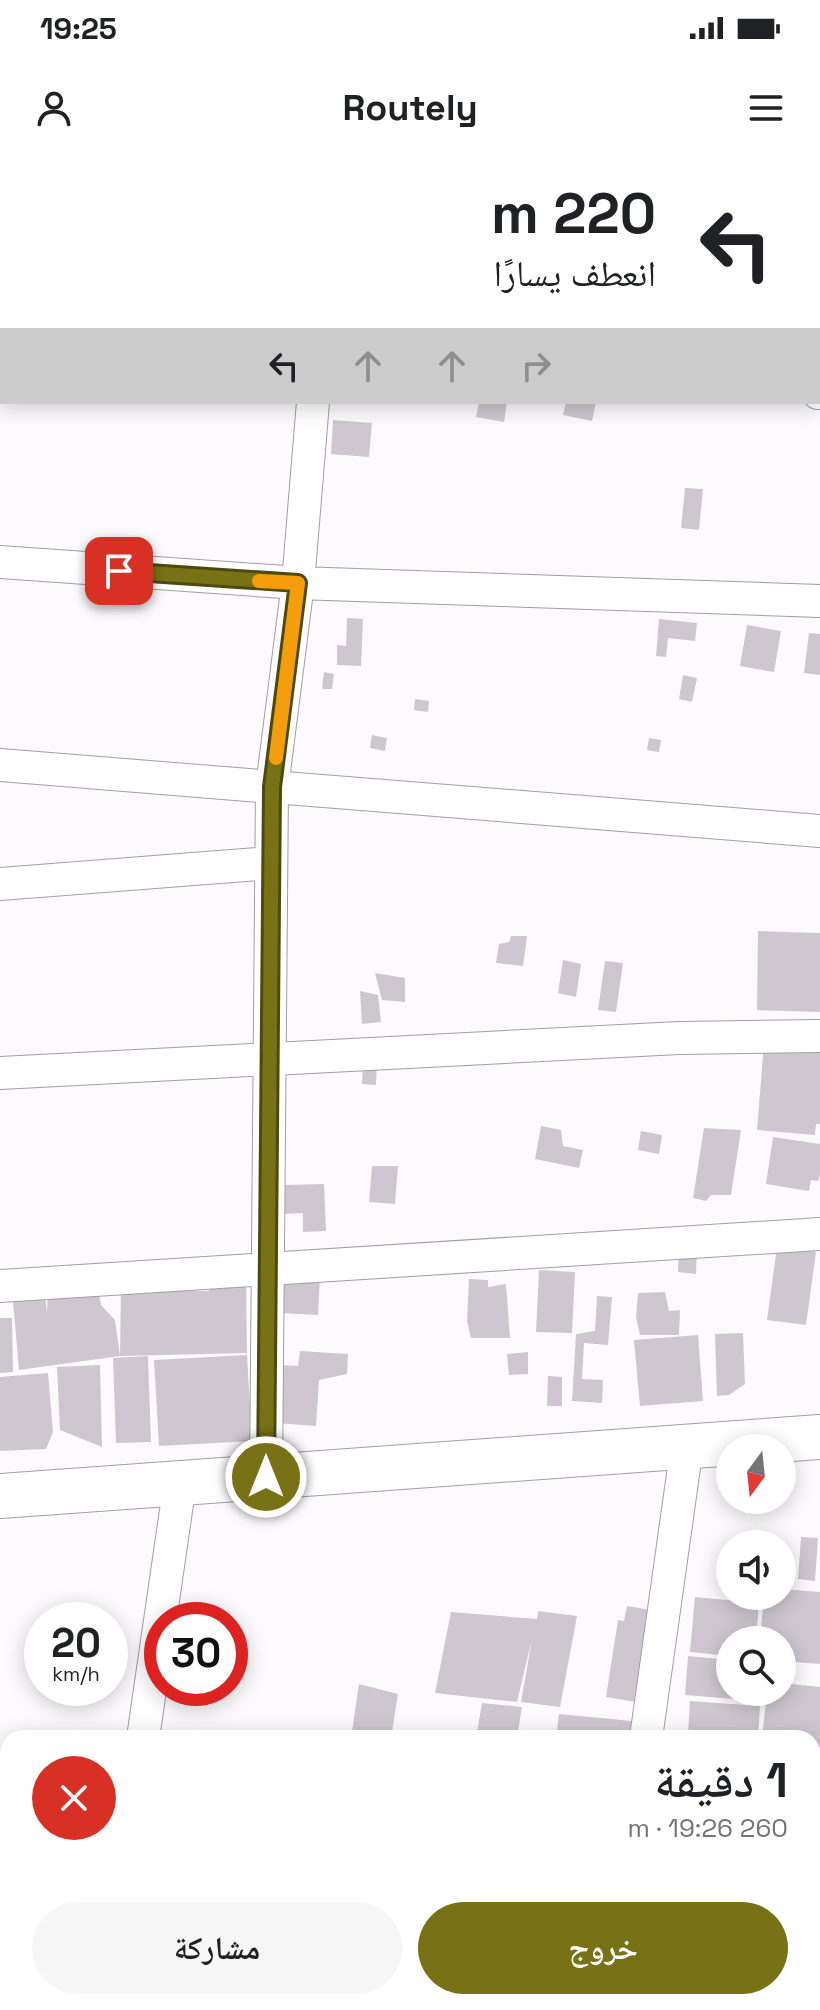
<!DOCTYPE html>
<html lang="ar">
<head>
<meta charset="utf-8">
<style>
  :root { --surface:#fff; --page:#f6f6f6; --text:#202124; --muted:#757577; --accent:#777215 }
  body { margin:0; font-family:"Space Grotesk","Noto Naskh Arabic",sans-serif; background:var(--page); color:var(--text); direction:rtl; height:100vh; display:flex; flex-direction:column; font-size:30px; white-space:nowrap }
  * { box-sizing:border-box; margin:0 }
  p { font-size:26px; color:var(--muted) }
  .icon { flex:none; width:44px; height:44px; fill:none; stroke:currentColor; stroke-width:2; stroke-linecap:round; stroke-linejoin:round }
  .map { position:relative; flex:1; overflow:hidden; direction:ltr }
  .panel { position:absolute; left:0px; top:1570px; width:820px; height:280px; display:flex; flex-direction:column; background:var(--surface); border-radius:24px 24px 0 0; box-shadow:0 4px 20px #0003; direction:rtl }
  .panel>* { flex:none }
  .guide { position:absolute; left:0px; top:0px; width:820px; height:244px; box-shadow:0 4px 20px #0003; direction:rtl; background:#fff; color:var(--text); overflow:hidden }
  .needle { width:52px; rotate:195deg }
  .controls { position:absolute; left:716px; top:1274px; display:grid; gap:16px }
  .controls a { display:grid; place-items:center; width:80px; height:80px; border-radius:50%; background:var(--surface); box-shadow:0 4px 20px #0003; font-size:40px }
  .speed { position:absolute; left:24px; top:1442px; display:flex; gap:16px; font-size:40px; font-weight:700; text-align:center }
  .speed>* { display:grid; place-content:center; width:104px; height:104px; border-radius:50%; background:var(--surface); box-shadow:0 4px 20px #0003; line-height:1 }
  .speed small { font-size:20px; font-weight:400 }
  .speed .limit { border:12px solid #d22; background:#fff; color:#111 }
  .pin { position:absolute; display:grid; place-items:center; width:68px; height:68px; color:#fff; margin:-34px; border-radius:16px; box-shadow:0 4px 12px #0006 }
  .me { position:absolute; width:88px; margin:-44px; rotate:0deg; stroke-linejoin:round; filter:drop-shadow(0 0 6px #0008) }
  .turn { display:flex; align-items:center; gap:28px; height:168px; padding:0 32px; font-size:36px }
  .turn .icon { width:104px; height:104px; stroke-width:2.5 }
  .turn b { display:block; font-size:56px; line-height:68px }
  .lanes { display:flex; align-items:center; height:76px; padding:0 32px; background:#0003; justify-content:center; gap:40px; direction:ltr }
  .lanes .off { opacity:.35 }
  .round { display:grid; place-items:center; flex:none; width:84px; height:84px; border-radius:42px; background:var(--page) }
  .overview { display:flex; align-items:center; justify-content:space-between; height:136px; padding:0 32px }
  h1 { font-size:48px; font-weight:600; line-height:60px }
  .button { display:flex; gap:16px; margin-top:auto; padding:16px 32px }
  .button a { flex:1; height:92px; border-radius:48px; background:var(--accent); color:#fff; font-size:32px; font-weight:600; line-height:92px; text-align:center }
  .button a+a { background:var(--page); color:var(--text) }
  .status { display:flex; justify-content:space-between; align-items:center; height:56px; padding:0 40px; background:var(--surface); direction:ltr }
  .status svg { height:22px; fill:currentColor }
  header { display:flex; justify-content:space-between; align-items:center; height:104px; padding:0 32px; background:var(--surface); font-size:36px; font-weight:600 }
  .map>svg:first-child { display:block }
  .building { fill:#cec7d0 }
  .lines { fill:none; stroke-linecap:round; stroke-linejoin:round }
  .street-casing { stroke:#a39da6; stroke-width:34 }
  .secondary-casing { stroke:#a39da6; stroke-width:46 }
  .street { stroke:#fff; stroke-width:32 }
  .secondary { stroke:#fff; stroke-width:44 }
  .route-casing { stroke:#4d4a0e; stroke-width:20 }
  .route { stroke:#777215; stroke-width:14 }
  .slow { stroke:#f59e0b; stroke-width:14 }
</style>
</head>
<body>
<div class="status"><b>19:25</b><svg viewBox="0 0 49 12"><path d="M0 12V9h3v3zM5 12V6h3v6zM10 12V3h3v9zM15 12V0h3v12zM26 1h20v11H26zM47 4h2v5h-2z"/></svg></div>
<header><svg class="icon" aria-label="menu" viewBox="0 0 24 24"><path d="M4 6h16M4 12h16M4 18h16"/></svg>Routely<svg class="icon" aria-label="person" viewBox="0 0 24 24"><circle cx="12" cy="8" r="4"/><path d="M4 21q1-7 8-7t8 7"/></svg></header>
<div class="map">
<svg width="820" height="1850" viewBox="0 0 820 1850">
  <rect width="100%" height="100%" fill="#fdfafe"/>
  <path class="building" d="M479,242H507L504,262L476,257Z
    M566,242H596L592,261L563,255Z
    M333,260L372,263L369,297L331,294Z
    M685,328L703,329L699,370L681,368Z
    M347,458L363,459L361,506L337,505V485L346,486Z
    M659,459L697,463L695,481L668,478L666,497L656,496Z
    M747,465L781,471L774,512L740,506Z
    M809,473L820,474V515L804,513Z
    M324,512L334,514L332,529H322Z
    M683,515L697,518L692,542L679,539Z
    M415,539L429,541L428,552L414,550Z
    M372,575L387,578L385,591L370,588Z
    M649,578L661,580L659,592L647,590Z
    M758,771L820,773V852L757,850Z
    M511,776H527L523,806L496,803L499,784L509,782Z
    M563,800L581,804L576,837L558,833Z
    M605,801L623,803L616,852L598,850Z
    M375,813L405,818V842L382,840Z
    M360,831L378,835L381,862L362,864Z
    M764,883L820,887V964H816L815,975L757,970Z
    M363,901L377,902L376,925L362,924Z
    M541,966L561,970L563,986L583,990L579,1008L535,999Z
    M704,968L741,970L731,1035H711L706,1041L693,1038Z
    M641,971L662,975L659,994L638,990Z
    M773,977L820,984V1015L818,1021L811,1020L809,1031L766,1024Z
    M372,1006H398L395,1044L369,1042Z
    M324,1024L326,1071L303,1072V1053L284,1054L283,1025Z
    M679,1086L697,1087L696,1114L678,1112Z
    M777,1087L816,1092L806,1165L767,1160Z
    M539,1110L575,1112L572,1173L536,1172Z
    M281,1114L320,1116L318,1155L279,1153Z
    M209,1119H246L247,1193L120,1196L19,1210L12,1129L44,1128L47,1153L48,1129L97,1121L101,1145L115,1160L120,1196L121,1123H171L189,1131H209Z
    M469,1119L488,1120V1127L506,1124L510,1178H471L467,1161Z
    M665,1132L669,1151L680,1150L679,1175H640L636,1157L638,1133Z
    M597,1136L612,1137L608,1185L584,1183L582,1219L603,1220L602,1243L572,1241L576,1174L595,1171Z
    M0,1158H12L13,1212L0,1213Z
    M743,1173L745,1224L729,1235L717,1236L715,1174Z
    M698,1175L703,1241L640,1246L634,1180Z
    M300,1191L348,1194L347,1214L319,1220L316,1266L276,1263L279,1205L298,1206Z
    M528,1192V1214L509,1215L507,1194Z
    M247,1195L252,1281L159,1286L154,1200Z
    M148,1196L151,1282L116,1283L113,1198Z
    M100,1205L102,1287L60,1270L57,1207Z
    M48,1213L53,1272L46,1289L0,1291V1217Z
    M548,1216L562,1217V1246H547Z
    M801,1377L818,1378L815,1421L798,1419Z
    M782,1429L820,1432V1504L782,1501V1480H760L764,1436H782Z
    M695,1437L759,1443L756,1480H730V1496L690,1492Z
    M627,1446L657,1451L642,1543L606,1537L618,1460L624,1461Z
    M538,1451L577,1456L560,1547L521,1542L532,1479L517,1542L435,1533L451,1452L537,1459Z
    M688,1496L730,1500V1532H760L759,1541L685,1535Z
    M782,1523L820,1527V1587L812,1586V1578H762L767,1532H782Z
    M359,1524L398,1534L391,1578H351Z
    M690,1541L760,1546L758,1578L688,1574Z
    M482,1543L522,1547L517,1578H476Z
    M559,1554L642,1562L640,1578H556Z
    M812,1692L820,1693V1714H812Z
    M0,1723L8,1725V1770L0,1768Z
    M0,1781L8,1783V1797L0,1795Z
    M565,1842H605L604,1850L565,1848Z
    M728,1842H770L768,1850H727Z"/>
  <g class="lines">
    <g class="street-casing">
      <path id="street" d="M349,2V0
        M0,169H2
        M818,233H820
        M0,402L298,423L820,441
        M0,605L820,671
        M0,724L271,703
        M0,913L679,878L820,876
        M0,1126L820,1074
        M266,1317L272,627L298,423L313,242
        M143,1578L180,1323
        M646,1578L687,1286
        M344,1842L389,1850
        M105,1850L106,1842
        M318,1850L319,1842
        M609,1850L610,1842"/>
    </g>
    <g class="secondary-casing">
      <path id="secondary" d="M0,1336L820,1277"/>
    </g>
    <use href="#street" class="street"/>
    <use href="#secondary" class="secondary"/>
  </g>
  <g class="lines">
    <g class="route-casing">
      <path id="route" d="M119,411L298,423L272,627L266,1317"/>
    </g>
    <use href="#route" class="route"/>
    <path class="slow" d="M259,421L298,423L276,598"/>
  </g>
</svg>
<div class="controls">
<a><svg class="needle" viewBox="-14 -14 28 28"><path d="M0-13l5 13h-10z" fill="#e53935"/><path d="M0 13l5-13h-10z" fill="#757577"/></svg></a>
<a><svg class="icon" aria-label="sound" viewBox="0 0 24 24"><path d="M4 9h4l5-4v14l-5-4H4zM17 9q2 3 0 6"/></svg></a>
<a><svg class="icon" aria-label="search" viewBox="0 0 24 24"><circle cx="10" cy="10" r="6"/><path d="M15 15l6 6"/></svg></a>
</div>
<div class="speed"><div>20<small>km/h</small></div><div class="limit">30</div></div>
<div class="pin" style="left:119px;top:411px;background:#d93025"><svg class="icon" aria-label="arrive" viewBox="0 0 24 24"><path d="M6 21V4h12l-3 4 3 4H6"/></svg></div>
<svg class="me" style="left:266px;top:1317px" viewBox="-20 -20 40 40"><circle r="17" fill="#777215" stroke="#fff" stroke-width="3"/><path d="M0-11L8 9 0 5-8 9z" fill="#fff"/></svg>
<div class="guide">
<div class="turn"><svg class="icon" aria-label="left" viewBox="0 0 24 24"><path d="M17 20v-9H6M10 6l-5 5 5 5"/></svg><div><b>220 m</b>انعطف يسارًا</div></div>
<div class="lanes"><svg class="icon" aria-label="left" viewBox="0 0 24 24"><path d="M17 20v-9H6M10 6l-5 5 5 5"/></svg><svg class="icon off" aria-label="ahead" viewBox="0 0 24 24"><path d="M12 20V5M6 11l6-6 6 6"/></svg><svg class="icon off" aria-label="ahead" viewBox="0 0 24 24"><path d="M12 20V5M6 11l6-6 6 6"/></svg><svg class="icon off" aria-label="right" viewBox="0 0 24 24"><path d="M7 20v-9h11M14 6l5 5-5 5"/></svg></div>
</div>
<section class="panel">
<div class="overview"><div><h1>1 دقيقة</h1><p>260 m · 19:26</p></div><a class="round" style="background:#d93025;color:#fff"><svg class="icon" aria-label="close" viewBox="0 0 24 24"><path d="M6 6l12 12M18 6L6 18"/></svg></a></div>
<div class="button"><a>خروج</a><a>مشاركة</a></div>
</section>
</div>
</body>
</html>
